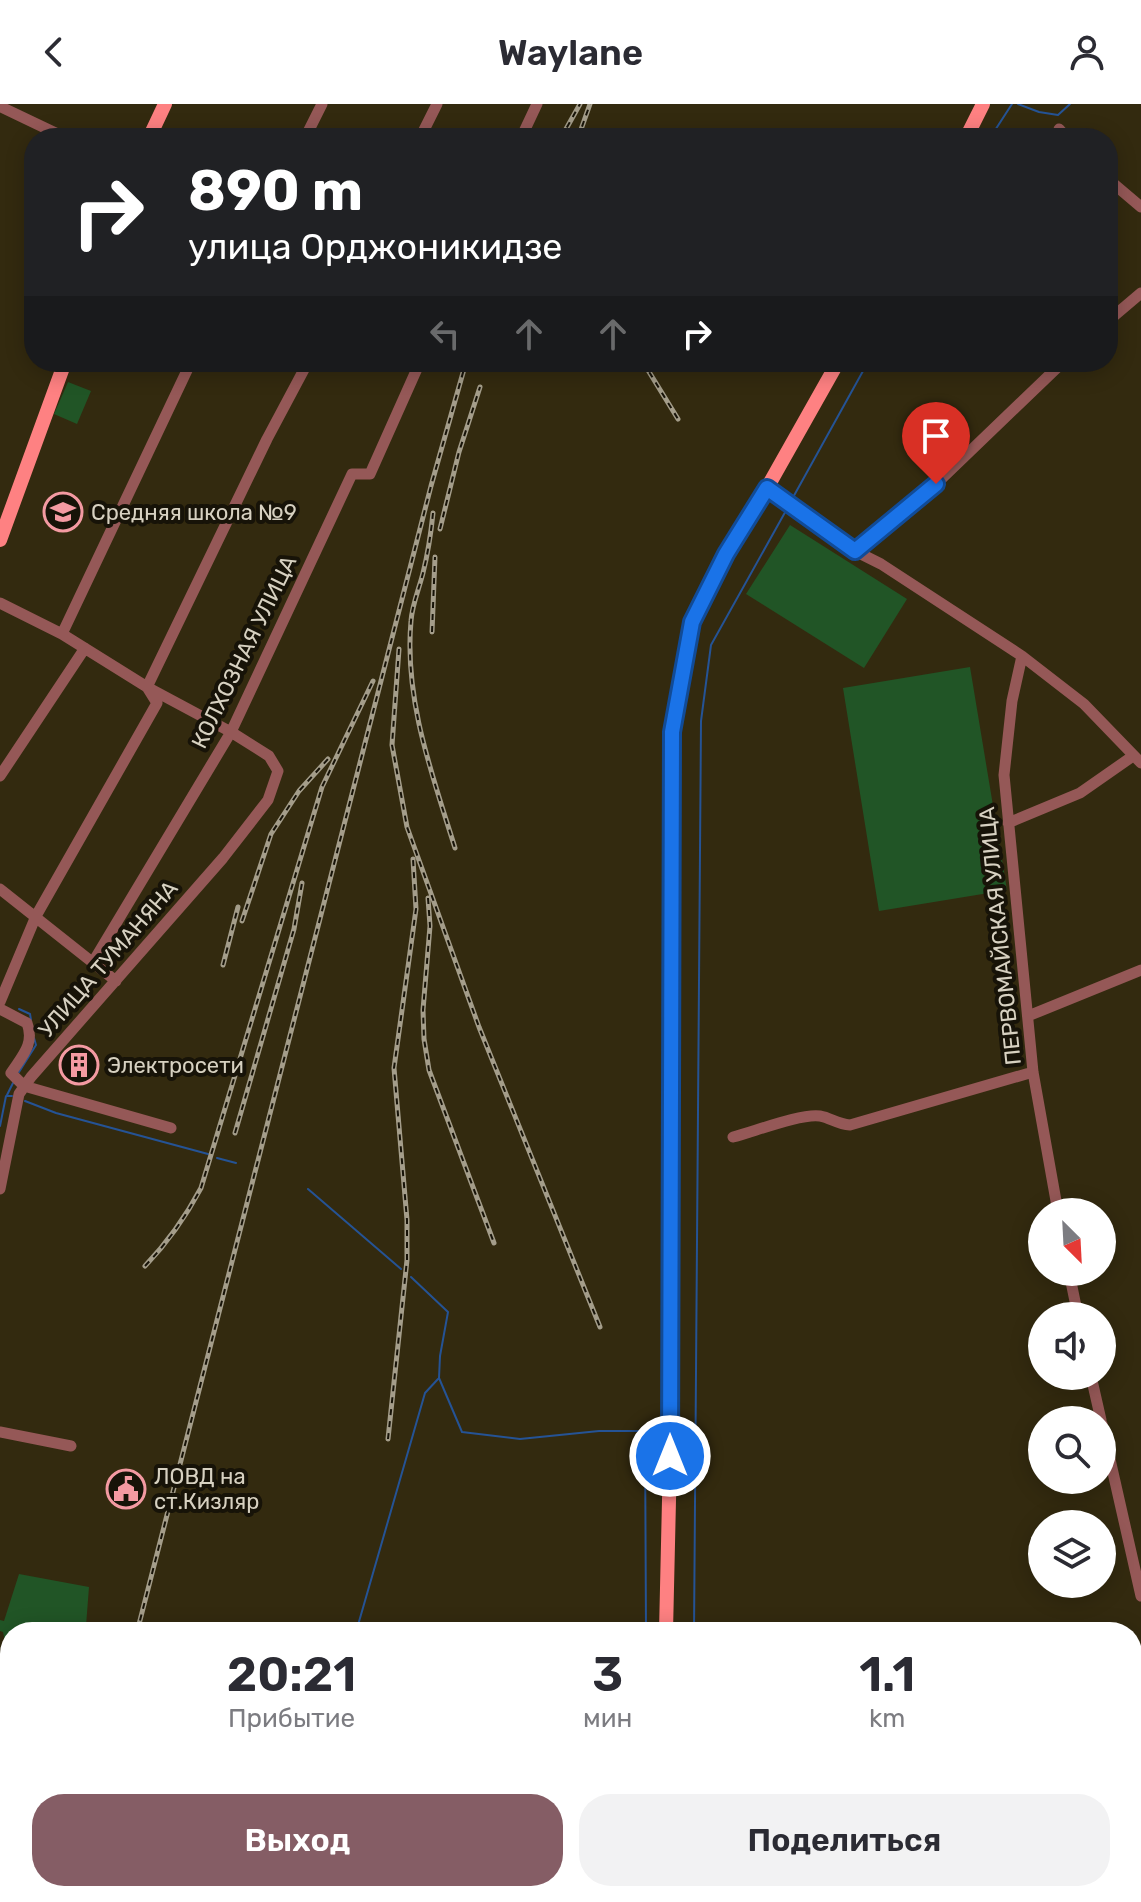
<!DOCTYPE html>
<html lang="ru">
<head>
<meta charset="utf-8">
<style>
  :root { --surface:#fff; --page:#f2f2f3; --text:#2b2b33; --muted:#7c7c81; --accent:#855d65 }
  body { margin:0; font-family:Rubik,sans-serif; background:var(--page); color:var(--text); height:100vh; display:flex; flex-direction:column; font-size:30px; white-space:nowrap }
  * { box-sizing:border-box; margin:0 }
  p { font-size:26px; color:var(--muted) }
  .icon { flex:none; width:44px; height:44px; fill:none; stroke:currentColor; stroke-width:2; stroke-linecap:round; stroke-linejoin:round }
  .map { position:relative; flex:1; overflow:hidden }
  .panel { position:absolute; left:0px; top:1518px; width:1142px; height:280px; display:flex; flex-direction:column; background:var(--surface); border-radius:32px 32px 0 0; box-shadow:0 4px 20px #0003 }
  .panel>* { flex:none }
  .banner { position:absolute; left:24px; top:24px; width:1094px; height:244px; border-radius:32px; box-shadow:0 4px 20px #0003; background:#202124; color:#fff; overflow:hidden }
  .needle { width:52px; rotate:156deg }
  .fabs { position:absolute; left:1028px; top:1094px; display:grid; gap:16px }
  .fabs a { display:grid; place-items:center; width:88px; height:88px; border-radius:50%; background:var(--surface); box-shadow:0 4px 20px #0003; font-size:40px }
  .pin { position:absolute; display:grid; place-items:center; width:68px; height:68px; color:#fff; margin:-82px -34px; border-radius:50% 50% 50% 0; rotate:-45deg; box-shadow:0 0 8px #0007 }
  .pin .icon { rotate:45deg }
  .me { position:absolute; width:88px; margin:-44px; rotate:0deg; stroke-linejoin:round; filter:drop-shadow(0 0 6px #0008) }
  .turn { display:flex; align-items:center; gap:28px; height:168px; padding:0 32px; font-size:36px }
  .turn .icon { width:104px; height:104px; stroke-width:2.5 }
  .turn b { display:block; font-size:56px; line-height:68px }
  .lanes { display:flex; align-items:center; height:76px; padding:0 32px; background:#0003; justify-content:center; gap:40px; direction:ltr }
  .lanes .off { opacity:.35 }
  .eta { display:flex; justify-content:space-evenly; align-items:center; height:136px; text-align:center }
  .eta b { font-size:48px; font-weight:600; line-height:56px }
  .action { display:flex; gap:16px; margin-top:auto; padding:16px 32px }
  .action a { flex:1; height:92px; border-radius:32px; background:var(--accent); color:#fff; font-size:32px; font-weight:600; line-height:92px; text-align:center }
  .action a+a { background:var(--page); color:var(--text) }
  header { display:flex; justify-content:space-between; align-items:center; height:104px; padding:0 32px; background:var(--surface); font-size:36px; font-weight:600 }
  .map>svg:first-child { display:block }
  .green { fill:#215526 }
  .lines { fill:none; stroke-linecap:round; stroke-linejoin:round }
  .stream { stroke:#255395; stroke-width:2 }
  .minor { stroke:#955857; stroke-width:11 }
  .major { stroke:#fe8182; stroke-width:14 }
  .rail-casing { stroke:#a49d8a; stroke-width:5 }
  .rail { stroke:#171308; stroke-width:2; stroke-dasharray:6; stroke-linecap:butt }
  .route-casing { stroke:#114b97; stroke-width:20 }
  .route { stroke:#1a73e8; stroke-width:14 }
  .labels { text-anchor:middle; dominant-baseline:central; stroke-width:8; stroke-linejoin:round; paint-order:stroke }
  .poi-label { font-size:22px; fill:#d7d1c1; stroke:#171308; text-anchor:start }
  .street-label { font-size:22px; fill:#d7d1c1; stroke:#171308 }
</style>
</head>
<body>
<header><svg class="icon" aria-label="back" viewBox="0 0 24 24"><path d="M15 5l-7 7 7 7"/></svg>Waylane<svg class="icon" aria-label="person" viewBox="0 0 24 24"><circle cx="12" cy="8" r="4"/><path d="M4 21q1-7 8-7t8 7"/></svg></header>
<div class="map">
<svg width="1141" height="1798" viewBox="0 0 1141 1798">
  <rect width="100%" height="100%" fill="#332a0f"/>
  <path class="green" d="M68,278L91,287L77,320L54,310Z
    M790,421L907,495L864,564L746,490Z
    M970,563L1007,786L879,807L843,584Z
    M19,1470L89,1483L86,1522L85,1528H10V1562L3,1528L0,1527V1516L4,1517Z"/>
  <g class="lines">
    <path class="stream" d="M1018,0L1039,8L1058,11L1070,0
      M990,34L1012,0
      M791,397L868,258
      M19,905L30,910L31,916
      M19,968L36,941L34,934
      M7,991L13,979
      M25,997L56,1009L208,1050
      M0,1022L6,992H12
      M217,1054L236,1059
      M308,1085L401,1165
      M411,1173L448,1208L440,1252L439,1274L462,1328L520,1335L599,1327H645L646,1528
      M356,1528L425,1289L438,1275
      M694,1528L701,617L711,541L788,403
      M693,1788V1798"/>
    <path class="minor" d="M1,3L66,34
      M1059,25L1067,34
      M305,34L322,0
      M420,34L437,0
      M521,34L537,0
      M1108,75L1141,103
      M1108,217L1141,189
      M767,384L855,447L881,460L1022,552L1084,600L1141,659
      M855,447L936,380L1063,258
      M0,499L62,530L147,583L231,628L269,652L278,667L268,696L223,754L31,973L19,990L0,1085
      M62,530L191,258
      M1022,552L1012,597L1004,671L1033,968L1058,1108
      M0,672L85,544
      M1008,719L1080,689L1133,652
      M0,785L116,877
      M93,858L231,628L352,370H370L420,258
      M0,898L36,812L157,599L147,583L267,335L308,258
      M0,905L27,919C35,940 22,952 11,969L24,982L171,1024
      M1028,912L1141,866
      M733,1033C753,1028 802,1009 820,1012C831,1014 837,1020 850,1021L1033,968
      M1069,1168L1078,1212
      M1091,1272L1101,1316
      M1102,1320L1141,1492
      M0,1328L71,1342
      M1132,1685L1141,1688"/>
    <path class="major" d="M149,34L165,0
      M966,34L983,0
      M0,436L65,258
      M666,1528L670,1352L672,628L692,518L726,450L767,384L838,258
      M669,1788L670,1798"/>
    <g class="rail-casing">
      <path id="rail" d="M561,34L580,0
        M578,34L590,0
        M643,258L678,315
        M433,409C431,429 428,449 423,469C419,485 412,501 411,517C404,595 432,670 455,744
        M440,425L459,348L480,283
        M432,528L435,453
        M399,545L392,641L407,723L479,923L600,1223
        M428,794L430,822L423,906L424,935L429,966L494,1139
        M242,817L271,730L299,687L328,655
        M223,861L238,803
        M235,1029L294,825L302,779
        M145,1162C168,1138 185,1114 201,1084L322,683L373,577
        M388,1335L407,1156V1116L394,964L416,805L413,755
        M137,1528L431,382L466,258
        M58,1798L60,1788
        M104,1798L111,1788
        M145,1798L150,1788
        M319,1798L328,1788"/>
    </g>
    <use href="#rail" class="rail"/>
  </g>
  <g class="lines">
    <g class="route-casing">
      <path id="route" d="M670,1352L672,628L692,518L726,450L767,384L855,447L936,380"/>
    </g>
    <use href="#route" class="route"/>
  </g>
  <defs>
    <g id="school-ring" transform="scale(2)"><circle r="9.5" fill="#171308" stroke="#f49aa2" stroke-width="1.5"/><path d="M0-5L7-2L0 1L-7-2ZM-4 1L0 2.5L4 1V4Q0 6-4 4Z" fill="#f49aa2"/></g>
    <g id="building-ring" transform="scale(2)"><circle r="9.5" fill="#171308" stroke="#f49aa2" stroke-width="1.5"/><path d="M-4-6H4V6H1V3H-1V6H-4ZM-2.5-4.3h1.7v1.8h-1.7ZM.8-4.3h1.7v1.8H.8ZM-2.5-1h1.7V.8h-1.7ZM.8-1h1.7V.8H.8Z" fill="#f49aa2"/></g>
    <g id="civic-ring" transform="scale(2)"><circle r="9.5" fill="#171308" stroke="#f49aa2" stroke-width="1.5"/><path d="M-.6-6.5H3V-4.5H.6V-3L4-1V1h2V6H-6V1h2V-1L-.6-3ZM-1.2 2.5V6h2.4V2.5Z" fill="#f49aa2"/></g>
  </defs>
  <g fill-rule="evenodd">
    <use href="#school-ring" x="63" y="408"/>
    <use href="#building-ring" x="79" y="961"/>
    <use href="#civic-ring" x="126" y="1385"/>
  </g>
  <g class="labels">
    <g class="poi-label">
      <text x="91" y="408">Средняя школа №9</text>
      <text x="107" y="961">Электросети</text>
      <text x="154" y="1372">ЛОВД на<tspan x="154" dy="25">ст.Кизляр</tspan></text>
    </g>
    <g class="street-label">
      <text transform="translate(244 548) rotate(-64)">КОЛХОЗНАЯ УЛИЦА</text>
      <text transform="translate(1000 832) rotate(-96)">ПЕРВОМАЙСКАЯ УЛИЦА</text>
      <text transform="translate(108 855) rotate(-49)">УЛИЦА ТУМАНЯНА</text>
    </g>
  </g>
</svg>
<div class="fabs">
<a><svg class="needle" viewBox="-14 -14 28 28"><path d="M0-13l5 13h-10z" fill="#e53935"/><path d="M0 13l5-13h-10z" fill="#7c7c81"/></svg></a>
<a><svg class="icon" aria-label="sound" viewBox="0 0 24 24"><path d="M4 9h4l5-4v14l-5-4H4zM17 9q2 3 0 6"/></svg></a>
<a><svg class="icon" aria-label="search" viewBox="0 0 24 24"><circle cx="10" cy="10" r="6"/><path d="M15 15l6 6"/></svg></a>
<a><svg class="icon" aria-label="layers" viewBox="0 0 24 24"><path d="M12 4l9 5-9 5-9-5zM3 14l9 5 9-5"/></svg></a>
</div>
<div class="pin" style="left:936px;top:380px;background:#d93025"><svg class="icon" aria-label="arrive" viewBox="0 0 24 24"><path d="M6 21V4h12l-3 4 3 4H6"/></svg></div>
<svg class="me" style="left:670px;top:1352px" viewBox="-20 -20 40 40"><circle r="17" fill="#1a73e8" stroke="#fff" stroke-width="3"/><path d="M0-11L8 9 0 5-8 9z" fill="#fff"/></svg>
<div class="banner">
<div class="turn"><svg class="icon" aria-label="right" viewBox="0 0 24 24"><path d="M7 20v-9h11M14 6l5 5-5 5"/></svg><div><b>890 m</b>улица Орджоникидзе</div></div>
<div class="lanes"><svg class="icon off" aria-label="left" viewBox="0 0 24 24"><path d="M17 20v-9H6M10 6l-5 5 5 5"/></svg><svg class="icon off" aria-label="ahead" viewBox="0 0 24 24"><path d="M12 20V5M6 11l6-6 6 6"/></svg><svg class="icon off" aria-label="ahead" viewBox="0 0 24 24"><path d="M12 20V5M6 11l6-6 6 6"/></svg><svg class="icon" aria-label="right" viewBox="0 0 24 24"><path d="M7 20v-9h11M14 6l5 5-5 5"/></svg></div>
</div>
<section class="panel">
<div class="eta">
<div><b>20:21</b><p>Прибытие</p></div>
<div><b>3</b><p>мин</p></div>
<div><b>1.1</b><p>km</p></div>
</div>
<div class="action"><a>Выход</a><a>Поделиться</a></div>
</section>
</div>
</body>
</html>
